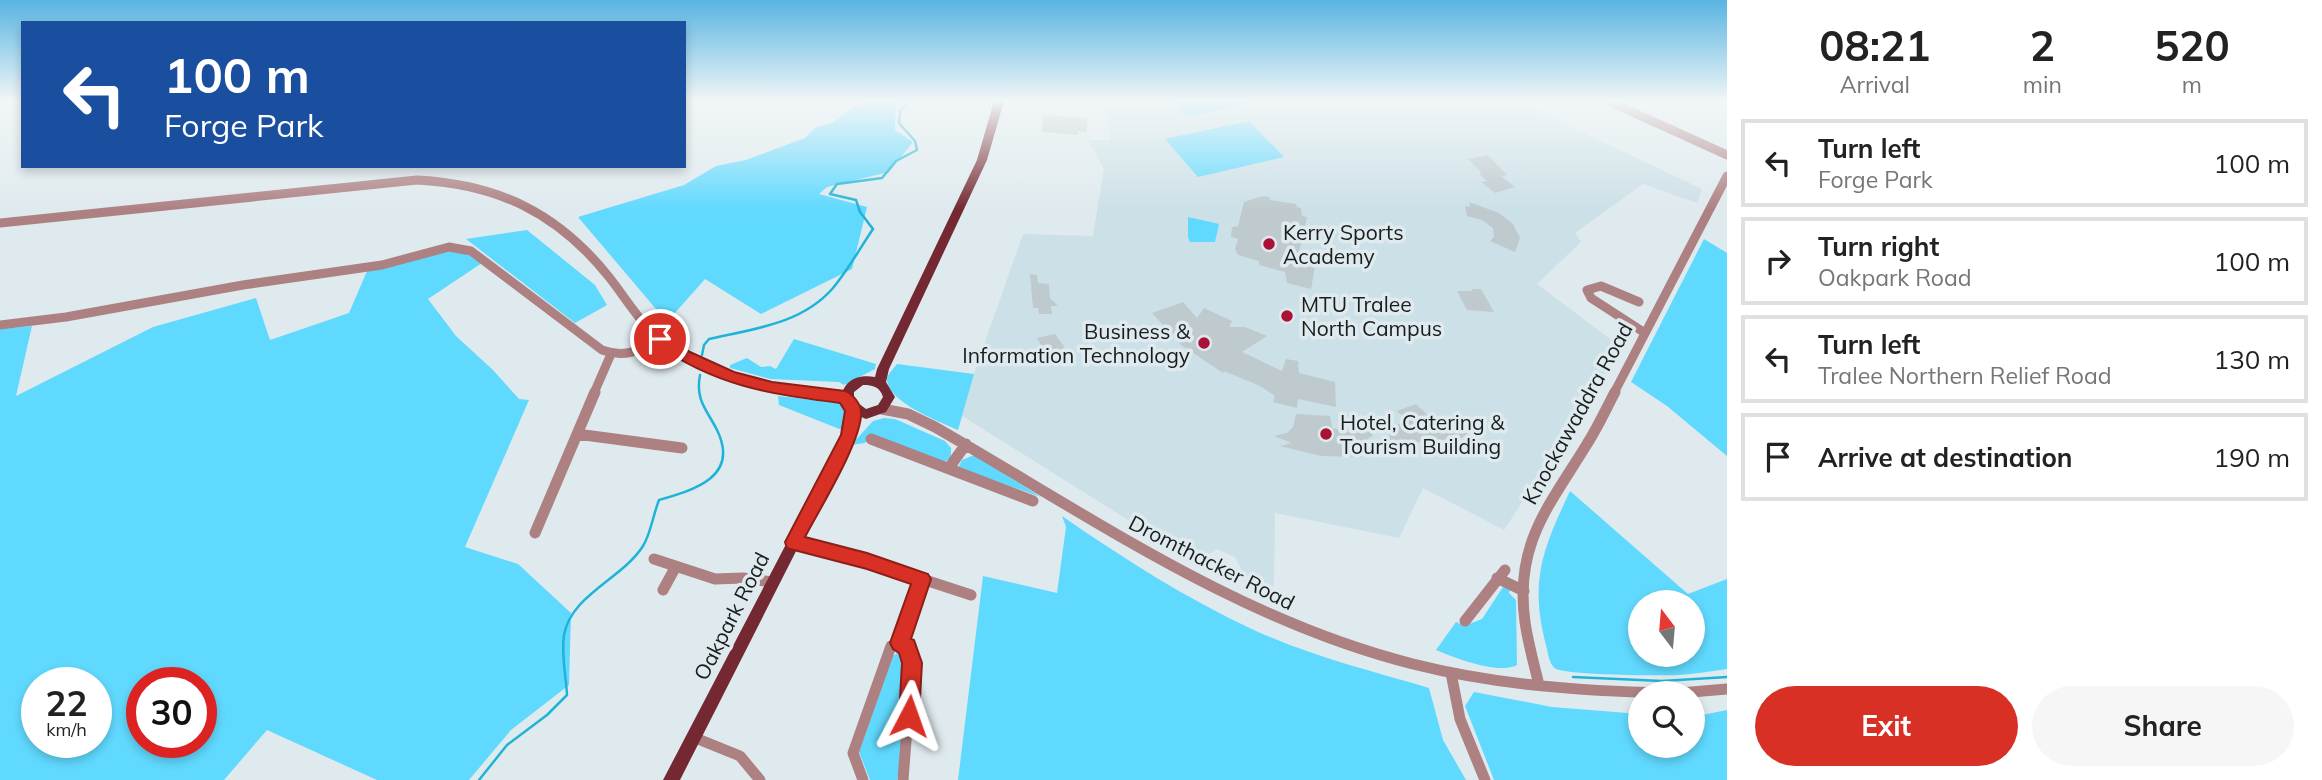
<!DOCTYPE html>
<html lang="en">
<head>
<meta charset="utf-8">
<style>
  :root { --surface:#fff; --page:#f6f6f6; --text:#222; --muted:#767676; --line:#e0e0e0; --accent:#d93025 }
  body { margin:0; font-family:Mulish,sans-serif; background:var(--page); color:var(--text); height:100vh; display:flex; flex-direction:column; font-size:26px; white-space:nowrap }
  * { box-sizing:border-box; margin:0 }
  p { font-size:23px; color:var(--muted) }
  .icon { flex:none; width:38px; height:38px; fill:none; stroke:currentColor; stroke-width:2; stroke-linecap:round; stroke-linejoin:round }
  .map { position:relative; flex:1; overflow:hidden }
  .details { display:flex; flex-direction:column; background:var(--surface); width:595px }
  .details>* { flex:none }
  .banner { position:absolute; left:21px; top:21px; width:665px; height:147px; border-radius:0px; box-shadow:0 4px 10px #0003; background:#1a4fa0; color:#fff; overflow:hidden }
  .needle { width:46px; rotate:344deg }
  .tools { position:absolute; left:1628px; top:590px; display:grid; gap:14px }
  .tools a { display:grid; place-items:center; width:77px; height:77px; border-radius:50%; background:var(--surface); box-shadow:0 4px 10px #0003; font-size:35px }
  .speed { position:absolute; left:21px; top:667px; display:flex; gap:14px; font-size:35px; font-weight:700; text-align:center }
  .speed>* { display:grid; place-content:center; width:91px; height:91px; border-radius:50%; background:var(--surface); box-shadow:0 4px 10px #0003; line-height:1 }
  .speed small { font-size:18px; font-weight:400 }
  .speed .limit { border:10px solid #d22; background:#fff; color:#111 }
  .pin { position:absolute; display:grid; place-items:center; width:60px; height:60px; color:#fff; margin:-30px; border:4px solid #fff; border-radius:50%; box-shadow:0 2px 7px #0007 }
  .me { position:absolute; width:77px; margin:-38px; rotate:4deg; stroke-linejoin:round; filter:drop-shadow(0 0 5px #0008) }
  .turn { display:flex; align-items:center; gap:24px; height:147px; padding:0 28px; font-size:32px }
  .turn .icon { width:91px; height:91px; stroke-width:2.5 }
  .turn b { display:block; font-size:49px; line-height:60px }
  .eta { display:flex; justify-content:space-evenly; align-items:center; height:119px; text-align:center }
  .eta b { font-size:42px; font-weight:700; line-height:49px }
  .cta { display:flex; gap:14px; margin-top:auto; padding:14px 28px }
  .cta a { flex:1; height:80px; border-radius:42px; background:var(--accent); color:#fff; font-size:28px; font-weight:700; line-height:80px; text-align:center }
  .cta a+a { background:var(--page); color:var(--text) }
  ul { padding:0; list-style:none }
  li { display:flex; align-items:center; gap:21px; height:88px; margin:0 14px 10px; padding:0 14px; border:4px solid var(--line); border-radius:0px }
  li div { flex:1 }
  li b { display:block; font-size:26px }
  li em { font-style:normal }
  main { display:flex; flex:1; min-height:0 }
  .map>svg:first-child { display:block }
  .built { fill:#cce0e7 }
  .green { fill:#60d9fe; fill-rule:evenodd }
  .lines { fill:none; stroke-linecap:round; stroke-linejoin:round }
  .stream { stroke:#20b3d8; stroke-width:2.5 }
  .building { fill:#becace }
  .minor-far1 { stroke:#ad8082; stroke-width:9 }
  .minor { stroke:#ad8082; stroke-width:11 }
  .major { fill:#742831; fill-rule:evenodd }
  .route { fill:#d93025; stroke:#8d1f18; stroke-width:2 }
  .poi-dot { fill:#a91135; stroke:#dfeaee; stroke-width:2.5 }
  .labels { text-anchor:middle; dominant-baseline:central; stroke-width:7; stroke-linejoin:round; paint-order:stroke }
  .poi-label { font-size:21px; fill:#191d1e; stroke:#dfeaee; text-anchor:start }
  .street-label { font-size:21px; fill:#191d1e; stroke:#dfeaee }
</style>
</head>
<body>
<main>
<div class="map">
<svg width="1727" height="780" viewBox="0 0 1727 780">
  <rect width="100%" height="100%" fill="#dfeaee"/>
  <path class="built" d="M1103,101H1516L1702,189L1697,203L1643,184L1575,233L1581,242L1537,284L1622,348L1504,530L1423,488L1399,538L1275,513L1274,587L1251,579L1242,571L1235,557L1217,549L1206,556L1181,553L962,416L974,373L1023,234L1093,236L1104,169L1088,140H1111Z"/>
  <path class="green" d="M862,101H896L895,130L913,142L889,172L827,187L819,194L867,207L852,269L761,314L705,279L667,322L578,217L684,185L716,166L746,160L805,138L816,127L832,123Z
    M1172,101H1262L1187,117Z
    M1249,121L1284,157L1198,177L1165,139Z
    M1188,217L1219,224L1215,242H1190L1188,237Z
    M527,230L595,285L607,305L575,323L466,239Z
    M1704,239L1727,253V456L1667,406L1631,382Z
    M447,251L469,252L482,263L428,299L456,336L493,370L519,399L529,400L465,547L518,564L571,613L569,685L511,730L469,780H377L267,730L224,780H0V329L32,326L16,396L153,327L256,298L270,340L349,313L367,271ZM37,682H96V742H37ZM142,682H201V742H142Z
    M794,339L876,364L875,369L844,385L839,382L770,379L730,368V365L747,358L761,367L770,366L776,369Z
    M897,364L974,374L958,430C941,422 886,402 887,378C888,374 894,368 897,364Z
    M778,396L840,403L846,413L842,430L779,405Z
    M884,418L895,419L945,441L951,448V457L945,462L871,434L865,443L851,445L873,421Z
    M974,455L1041,497L958,468L962,460Z
    M1570,491L1688,594L1727,579V669C1711,671 1695,674 1679,675C1661,676 1568,675 1556,669C1549,665 1548,652 1546,645C1529,580 1543,549 1570,491ZM1640,602H1692V654H1640Z
    M1062,516C1124,559 1187,599 1256,631C1311,656 1371,671 1429,688L1443,740L1466,780H958L983,576L1057,593L1066,527Z
    M1503,587L1510,590L1509,593L1516,600L1517,665C1499,675 1455,658 1436,650L1456,622L1464,626L1482,619Z
    M897,653L905,656L908,664L902,759L897,780H870L859,752L893,656Z
    M1474,692L1552,707L1640,714V746H1692V717L1727,710V780H1494L1465,706Z"/>
  <g class="lines">
    <path class="stream" d="M702,355L704,345L709,339C753,329 802,324 833,288C848,270 860,248 873,229L860,212L856,200L830,194L837,184L882,178L896,161L917,150L915,141L899,123L900,111L907,104L905,101
      M1573,677L1662,681L1727,677
      M479,780L507,745L547,715L567,695C566,675 561,655 564,635C571,595 622,579 643,546C651,533 653,515 659,500C694,490 740,477 717,430C707,410 695,400 700,375"/>
  </g>
  <path class="building" d="M1043,115L1087,118V132L1078,131V135L1042,132Z
    M1488,155L1507,175L1501,176L1515,187L1495,193L1481,182L1487,181L1479,174L1482,173L1468,159Z
    M1262,196L1269,197L1270,200L1296,204L1297,207L1301,208L1302,216L1307,217L1297,261L1315,266L1311,289L1287,283L1285,272L1259,265V261L1238,255L1235,249L1238,239L1231,237L1232,227L1238,226L1244,202Z
    M1469,202L1499,213L1513,224L1520,238L1515,252L1490,241L1494,237L1493,228L1482,220L1467,216L1465,206L1470,207Z
    M1030,274L1037,275L1038,283L1049,284L1050,298L1058,306H1051L1052,314H1039L1038,308H1033Z
    M1471,289H1481L1494,312L1467,310L1457,291H1473Z
    M1183,302L1197,318L1204,308L1232,321L1229,327H1245L1267,336L1242,352L1282,371L1286,359L1298,361L1299,373L1335,382L1336,407L1298,399L1297,408L1273,402L1275,396L1260,386L1224,371L1223,373L1181,345L1152,313Z
    M1055,334L1065,348L1063,349L1068,357L1050,362L1037,338Z
    M1416,404L1441,428L1452,422L1470,432L1447,448L1444,445L1433,449L1425,441L1400,445L1403,450L1391,452L1381,437L1393,435L1391,426L1409,422L1397,411Z
    M1296,414L1330,416L1332,428L1354,433V428L1368,429L1373,436L1368,438L1370,451L1360,453L1362,457L1321,456L1280,446L1292,443L1274,436L1287,433L1293,427Z"/>
  <g class="lines">
    <path class="minor-far1" d="M1608,101L1727,155
      M0,223L417,180C498,184 558,213 609,277C628,301 643,328 668,346C718,383 765,385 824,393
      M1639,302L1601,286L1587,290L1591,298L1645,333
      M0,325L66,317L243,285L382,265L449,247L471,251L602,350C624,358 641,351 660,339
      M594,393L611,354
      M1614,393L1727,176"/>
    <path class="minor" d="M810,392L845,398
      M882,409L908,414L935,427C1090,516 1238,620 1413,664C1496,685 1581,691 1666,693
      M577,434L682,448
      M871,439L1033,501
      M949,468L966,444
      M535,533L595,392
      M794,542L867,561L971,595
      M654,559L715,579L743,578L772,582
      M1497,578L1524,591
      M663,590L675,568
      M1465,621L1505,570
      M1451,673L1460,719L1485,780
      M1539,685C1534,664 1528,643 1525,622C1514,543 1550,505 1587,444C1598,427 1606,409 1615,392
      M1680,693L1727,689
      M693,737L740,756L760,780
      M863,780L853,753L891,646L900,643
      M903,780L912,663L907,647L900,643L922,579"/>
    <path class="major" d="M994,101H1004L987,160L889,369L886,382L895,397L886,412L866,419L859,416L855,435L680,780H663L843,435L848,410L841,399C843,380 858,374 875,377L877,369L977,160ZM863,385C873,385 880,387 883,397L878,405L866,409L854,400V392Z"/>
  </g>
  <linearGradient id="sky" x2="0" y2="1"><stop stop-color="#58b4e2"/><stop offset="0.48" stop-color="#f1f6f7"/><stop offset="1" stop-color="#f1f6f7" stop-opacity="0"/></linearGradient>
  <rect width="1727" height="210" fill="url(#sky)"/>
  <path class="route" d="M660,333L690,352L734,372L772,382L845,391C852,393 861,404 861,412C863,439 819,510 805,537L867,553L928,574L931,579L911,639L914,640L922,663L919,716L916,723L909,726L902,723L899,716L902,663L899,653L893,649L890,643L911,584L867,569L794,550L787,548L785,542L841,435L845,411L840,403C770,394 714,386 655,343L653,339L655,335Z"/>
  <g class="poi-dot">
    <circle cx="1269" cy="244" r="7"/>
    <circle cx="1287" cy="316" r="7"/>
    <circle cx="1204" cy="343" r="7"/>
    <circle cx="1326" cy="434" r="7"/>
  </g>
  <g class="labels">
    <g class="poi-label">
      <text x="1283" y="232">Kerry Sports<tspan x="1283" dy="24">Academy</tspan></text>
      <text x="1301" y="304">MTU Tralee<tspan x="1301" dy="24">North Campus</tspan></text>
      <text x="1190" y="331" text-anchor="end">Business &amp;<tspan x="1190" dy="24">Information Technology</tspan></text>
      <text x="1340" y="422">Hotel, Catering &amp;<tspan x="1340" dy="24">Tourism Building</tspan></text>
    </g>
    <g class="street-label">
      <text transform="translate(1577 413) rotate(-61)">Knockawaddra Road</text>
      <text transform="translate(1212 562) rotate(27)">Dromthacker Road</text>
      <text transform="translate(731 616) rotate(-63)">Oakpark Road</text>
    </g>
  </g>
</svg>
<div class="tools">
<a><svg class="needle" viewBox="-14 -14 28 28"><path d="M0-13l5 13h-10z" fill="#e53935"/><path d="M0 13l5-13h-10z" fill="#767676"/></svg></a>
<a><svg class="icon" aria-label="search" viewBox="0 0 24 24"><circle cx="10" cy="10" r="6"/><path d="M15 15l6 6"/></svg></a>
</div>
<div class="speed"><div>22<small>km/h</small></div><div class="limit">30</div></div>
<div class="pin" style="left:660px;top:339px;background:#d93025"><svg class="icon" aria-label="arrive" viewBox="0 0 24 24"><path d="M6 21V4h12l-3 4 3 4H6"/></svg></div>
<svg class="me" style="left:909px;top:716px" viewBox="-20 -20 40 40"><path d="M0-17L14 15 0 8-14 15z" fill="#d93025" stroke="#fff" stroke-width="4"/></svg>
<div class="banner">
<div class="turn"><svg class="icon" aria-label="left" viewBox="0 0 24 24"><path d="M17 20v-9H6M10 6l-5 5 5 5"/></svg><div><b>100 m</b>Forge Park</div></div>
</div>
</div>
<section class="details">
<div class="eta">
<div><b>08:21</b><p>Arrival</p></div>
<div><b>2</b><p>min</p></div>
<div><b>520</b><p>m</p></div>
</div>
<ul>
<li><svg class="icon" aria-label="left" viewBox="0 0 24 24"><path d="M17 20v-9H6M10 6l-5 5 5 5"/></svg><div><b>Turn left</b><p>Forge Park</p></div><em>100 m</em></li>
<li><svg class="icon" aria-label="right" viewBox="0 0 24 24"><path d="M7 20v-9h11M14 6l5 5-5 5"/></svg><div><b>Turn right</b><p>Oakpark Road</p></div><em>100 m</em></li>
<li><svg class="icon" aria-label="left" viewBox="0 0 24 24"><path d="M17 20v-9H6M10 6l-5 5 5 5"/></svg><div><b>Turn left</b><p>Tralee Northern Relief Road</p></div><em>130 m</em></li>
<li><svg class="icon" aria-label="arrive" viewBox="0 0 24 24"><path d="M6 21V4h12l-3 4 3 4H6"/></svg><div><b>Arrive at destination</b></div><em>190 m</em></li>
</ul>
<div class="cta"><a>Exit</a><a>Share</a></div>
</section>
</main>
</body>
</html>
